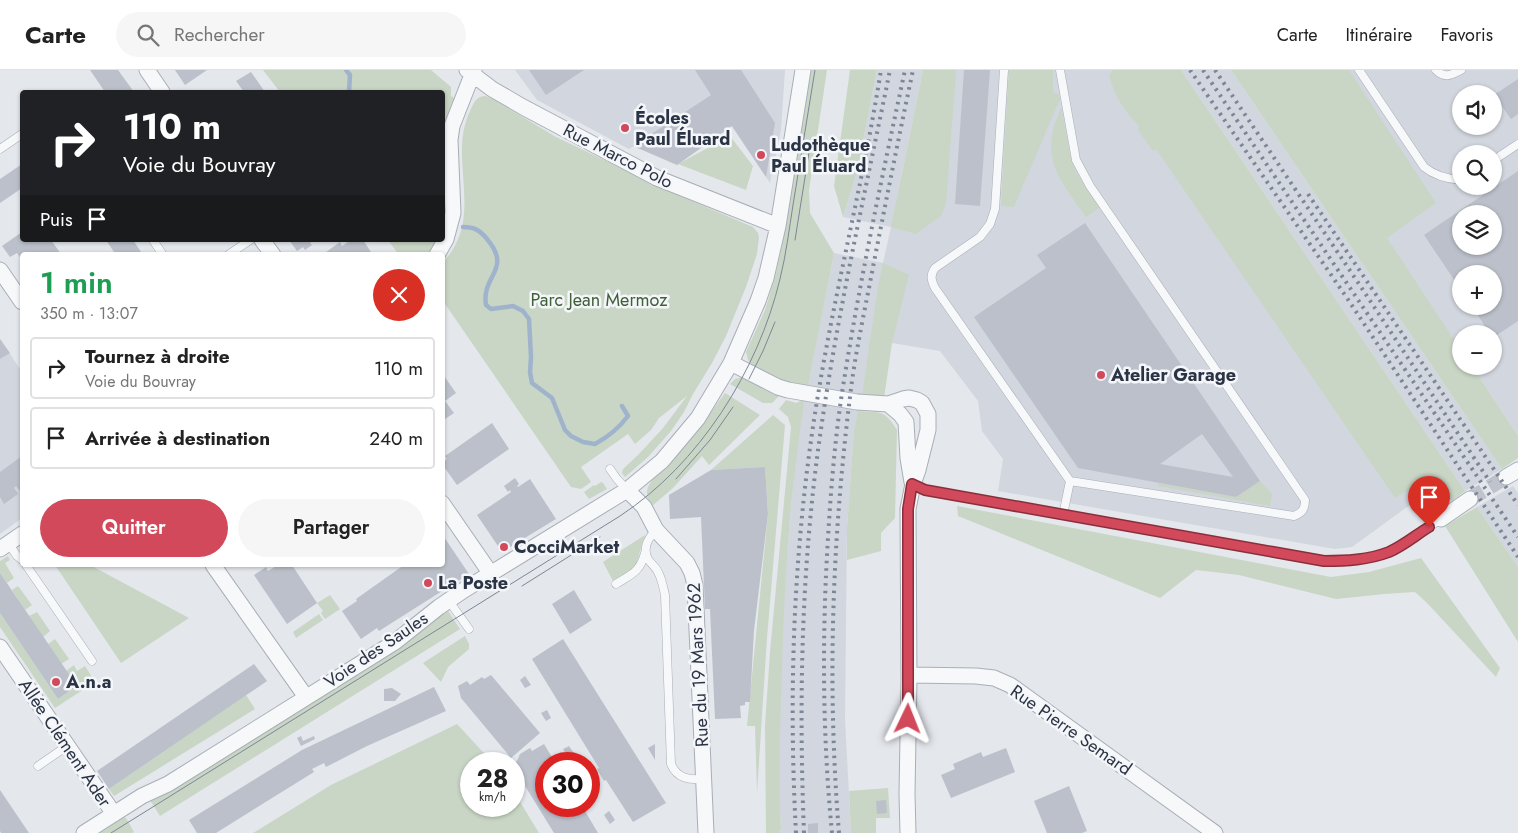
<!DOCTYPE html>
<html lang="fr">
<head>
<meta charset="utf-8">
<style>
  :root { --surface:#fff; --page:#f6f6f6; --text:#222; --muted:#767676; --line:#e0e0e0; --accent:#d1495b }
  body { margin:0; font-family:Jost,sans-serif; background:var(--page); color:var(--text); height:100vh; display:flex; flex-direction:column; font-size:19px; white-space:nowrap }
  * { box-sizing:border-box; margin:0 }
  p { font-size:16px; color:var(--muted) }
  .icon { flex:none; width:28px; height:28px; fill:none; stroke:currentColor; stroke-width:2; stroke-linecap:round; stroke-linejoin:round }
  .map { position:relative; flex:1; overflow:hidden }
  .side { position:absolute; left:20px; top:182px; width:425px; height:315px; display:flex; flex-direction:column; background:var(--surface); border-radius:5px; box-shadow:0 1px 4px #0004 }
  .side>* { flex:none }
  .top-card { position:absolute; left:20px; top:20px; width:425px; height:152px; border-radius:5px; box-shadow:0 1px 4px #0004; background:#202124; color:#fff; overflow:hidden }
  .tools { position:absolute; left:1452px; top:15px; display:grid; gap:10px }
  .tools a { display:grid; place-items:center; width:50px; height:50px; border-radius:50%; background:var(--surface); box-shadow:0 1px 4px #0004; font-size:25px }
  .speed { position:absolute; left:460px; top:682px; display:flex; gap:10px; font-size:25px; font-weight:700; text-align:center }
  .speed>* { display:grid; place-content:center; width:65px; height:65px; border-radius:50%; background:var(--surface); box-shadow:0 1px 4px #0004; line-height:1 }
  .speed small { font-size:12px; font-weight:400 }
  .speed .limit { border:8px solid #d22; background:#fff; color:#111 }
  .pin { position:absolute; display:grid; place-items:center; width:42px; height:42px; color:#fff; margin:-51px -21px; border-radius:50% 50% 50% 0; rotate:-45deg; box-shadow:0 0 5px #0007 }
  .pin .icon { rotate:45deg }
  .me { position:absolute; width:55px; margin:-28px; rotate:2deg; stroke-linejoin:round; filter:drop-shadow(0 0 4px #0008) }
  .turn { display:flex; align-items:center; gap:18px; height:105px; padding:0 20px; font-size:22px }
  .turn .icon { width:65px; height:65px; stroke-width:2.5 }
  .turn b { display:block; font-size:35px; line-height:42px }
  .then { display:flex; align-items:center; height:48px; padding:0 20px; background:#0003; gap:10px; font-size:19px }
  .round { display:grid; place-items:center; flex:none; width:52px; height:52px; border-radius:26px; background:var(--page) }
  .overview { display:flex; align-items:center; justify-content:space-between; height:85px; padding:0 20px }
  h1 { font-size:30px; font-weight:600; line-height:38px; color:#1e9e55 }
  .action { display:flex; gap:10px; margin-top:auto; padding:10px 20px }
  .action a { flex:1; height:58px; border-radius:30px; background:var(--accent); color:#fff; font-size:20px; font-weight:600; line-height:58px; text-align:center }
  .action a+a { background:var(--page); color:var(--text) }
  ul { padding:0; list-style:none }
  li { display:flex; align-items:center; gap:15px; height:62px; margin:0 10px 8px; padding:0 10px; border:2px solid var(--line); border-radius:5px }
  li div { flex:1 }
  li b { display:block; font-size:19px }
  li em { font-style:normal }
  header { display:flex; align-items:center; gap:30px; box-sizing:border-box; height:70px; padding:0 25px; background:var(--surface); border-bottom:1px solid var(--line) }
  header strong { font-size:24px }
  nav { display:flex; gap:28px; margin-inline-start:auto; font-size:18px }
  .search { width:350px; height:45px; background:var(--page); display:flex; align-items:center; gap:12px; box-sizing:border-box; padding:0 18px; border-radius:28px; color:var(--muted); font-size:19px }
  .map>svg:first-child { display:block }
  .built { fill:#d2d6de; fill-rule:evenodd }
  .green { fill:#c9d6c5 }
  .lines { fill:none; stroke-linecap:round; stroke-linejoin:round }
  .stream { stroke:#9fb4cc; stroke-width:4.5 }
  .building { fill:#bbc0ca; fill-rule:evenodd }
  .minor-tunnel { stroke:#bfc3cb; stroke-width:15; stroke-dasharray:15 8; stroke-linecap:butt }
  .service-casing { stroke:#a9aeb7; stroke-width:9 }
  .minor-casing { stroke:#a9aeb7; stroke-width:17 }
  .service { stroke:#f7f8fa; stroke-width:8 }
  .minor { stroke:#f7f8fa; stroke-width:15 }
  .tram { stroke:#7d8696; stroke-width:1 }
  .rail { stroke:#7d8696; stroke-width:4; stroke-dasharray:2.5 5; stroke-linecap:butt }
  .route-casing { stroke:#882f3b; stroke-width:12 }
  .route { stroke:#d1495b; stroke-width:9 }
  .poi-dot { fill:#d1495b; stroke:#f4f6f9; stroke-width:2 }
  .labels { text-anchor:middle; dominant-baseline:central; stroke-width:5; stroke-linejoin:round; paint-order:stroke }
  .poi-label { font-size:18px; font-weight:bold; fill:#2b3445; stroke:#f4f6f9; text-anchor:start }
  .street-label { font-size:18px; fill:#2b3445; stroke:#f4f6f9 }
  .park-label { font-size:18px; fill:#3f6138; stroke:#f4f6f9 }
</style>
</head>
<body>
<header>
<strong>Carte</strong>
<div class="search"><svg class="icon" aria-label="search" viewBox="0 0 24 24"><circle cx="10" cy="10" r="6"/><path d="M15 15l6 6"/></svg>Rechercher</div>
<nav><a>Carte</a><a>Itinéraire</a><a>Favoris</a></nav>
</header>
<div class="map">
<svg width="1518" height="763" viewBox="0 0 1518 763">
  <rect width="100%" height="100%" fill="#e4e7ec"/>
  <path class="built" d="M515,0H785L781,60L770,113L711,25L629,79L537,30Z
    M877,0H923L896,132L926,0H1159L1425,424L1352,477L1335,479L998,421L1003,389L982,361L978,331L940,281L892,273L862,326L854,360L847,458L845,649L851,763H779L781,759L778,704L784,519L796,381L808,312L834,183L883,193L891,157L843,147L857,102Z
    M1181,0H1231L1502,399L1465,421Z
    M1268,0H1518V366L1472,296H1494V264H1461V280L1386,168ZM1461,24H1494V56H1461ZM1461,84H1494V116H1461ZM1461,144H1494V176H1461ZM1461,204H1494V236H1461Z
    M0,269L22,302V448L0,464Z
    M1513,416L1518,423V497L1477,437Z"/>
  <path class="green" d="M263,0H431L451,17V26L456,29L447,138L443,161L442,22H280Z
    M809,0H827L809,120L810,143L834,183L807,320L787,315L753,296L748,290L746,282L765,240L776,204L784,166Z
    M850,0H877L857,102L843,147L834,116Z
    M923,0H956L946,134L941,146L916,164L891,157Z
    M1009,0H1053V22L1059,25L1060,29L1014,137L1001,136Z
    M1112,0H1181L1465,421L1452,431L1435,418L1425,424L1414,417L1395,428L1156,79L1153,81L1138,60L1139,56C1124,41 1114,25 1109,5L1112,2Z
    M1231,0H1349L1436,133L1387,168L1461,280V296H1472L1518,366V388L1502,399Z
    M485,26L491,28L556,67L680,126L753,157L758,163L759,167L757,184L746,217L726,266L712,293L693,324L684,342L671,361L648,387L625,407L622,403L623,399L639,384L663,358L687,326L659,348L651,360L635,374L628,364L581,397L591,412L581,419L571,417L443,231V192C453,182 461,166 463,152C469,114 453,77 470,41C474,33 475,27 485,26Z
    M1061,37L1071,89L1076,102L1100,137L1086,147C1057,106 1039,89 1061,37Z
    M730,66L753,96L746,120L678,94Z
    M388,170H438L435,177L427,185H399Z
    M883,193L909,205L892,273L884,328L862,326L878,217Z
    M747,306L782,323L772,333H763L730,314L735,309Z
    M725,323L760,345L709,395L702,386L673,418L652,436C647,430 645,422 649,415C654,405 666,398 673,390C692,369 708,346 725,323Z
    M805,329C790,419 784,510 782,601C780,654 778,706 781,759L779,763H766L765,655L770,582L791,357L788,347L779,339L786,330L796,333Z
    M858,341C881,343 884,339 897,360L895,448L881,463V481L847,490V458L854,360Z
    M773,345L785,355L767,568L757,723L755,656H747L768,444L765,397L711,400Z
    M1260,411L1272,424L1270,436L1158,416V413L1236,427Z
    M601,412L603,413L607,419L589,429L584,422L594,415L595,416Z
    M957,436L1331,507L1369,502L1421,488L1500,598L1496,607L1427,533L1415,522L1384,524L1336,529L1239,505L1196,500L1160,528L958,446Z
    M1477,437L1518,497V572L1445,456Z
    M645,465L635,498L613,511L603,492Z
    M8,486L10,490L5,493L14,508L7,513L0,503V491Z
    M55,495H90L189,548L121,593Z
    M18,516L32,535L25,540L12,520Z
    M330,525L340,539L325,549L321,543L323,541L317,533Z
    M448,541L460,559L160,746L150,730Z
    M37,542L50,561L43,567L29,546Z
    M0,543L58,629L76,617L66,601L74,595L77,601L85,596L95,612L55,638L0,557Z
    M319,544L323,550L296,568L293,562Z
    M465,566L469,574V579L448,597L441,612L423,593Z
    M55,569L69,589L61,594L48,574Z
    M246,625L255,639L114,726L109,719Z
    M457,654L494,694H471V736H514V722L539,763H253L331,715Z
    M888,718L890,748H876V763H851L849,721Z
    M123,747L126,748L134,762L132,763H98Z"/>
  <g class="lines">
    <path class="stream" d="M346,0L350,5L349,22
      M463,157C474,157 480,160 487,169C513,200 481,205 486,235L491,239L513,236L523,241L529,249L531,287L530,302L532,313L552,328L565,360L571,366L583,372L595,374C608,367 619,358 628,346L622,336"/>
  </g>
  <path class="building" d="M90,0H118L134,22H105Z
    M175,0H207L185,15Z
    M529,0H584L546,25Z
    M695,0H741L775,53L766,107L732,56L677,95L633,76L711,25Z
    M964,0H990L980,136L955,134Z
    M251,2L265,22H248L246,20L244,22L236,11Z
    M1518,9V44L1511,49L1494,25Z
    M22,94V118L0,133V109Z
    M1518,101V251L1494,267V264H1490L1472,236H1494V204H1461V220L1424,165ZM1461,144H1494V176H1461Z
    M1085,153L1260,411L1236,427L1078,398L974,247L1046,198L1037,185ZM1202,364L1233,407L1160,394Z
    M22,162V170H51L61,184L22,185V190L17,183L10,187L2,176Z
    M106,170H133L143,185H116Z
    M289,170H314L310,173L312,175L305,180L303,177L297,181Z
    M351,170H363L373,185H322L340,172L342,176Z
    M0,269L10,283L0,289Z
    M442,303L456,323L445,331L454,343L442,351Z
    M492,353L509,379L457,415L442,394V392L447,389L445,386Z
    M22,386V421L21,422L16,416L14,418L18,424L4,434L0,427V402Z
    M765,397L768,444L754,560L750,632H745V635L740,636L741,648L715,649L710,539H705L701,447L670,449L669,425L711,400Z
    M515,408L519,414L517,416L518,417L530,409L556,449L502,482L477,445L511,422L510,420L508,422L504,416Z
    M444,467L469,504L379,561L377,558L361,569L342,541L357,531L356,529L404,495H442V469Z
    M278,495H292L317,533L287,554L254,505L266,497L268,501Z
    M0,503L77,616L58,629L0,543Z
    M574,520L592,550L570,564L552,534Z
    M563,569L666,733L633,752L606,710L604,711L597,699L599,698L532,589Z
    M254,594L267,611L109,719L97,701Z
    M491,605L540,663L511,688L461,628L458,616L467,611L470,615L482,607L484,609Z
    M525,606L531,615L525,618L520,610Z
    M434,617L446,641L367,676L326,697L324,693L312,699L314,702L216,763H197L189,750L302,680Z
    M392,618L401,624L395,631H384V619Z
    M547,640L551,648L546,651L541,643Z
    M301,666L303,671L314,666L315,669L301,676L297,668Z
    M544,674L556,694H546V736H582L598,763H554L514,698V694H511L517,691L520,684L530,678L532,681Z
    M655,674V690L648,678Z
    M569,676L575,685L569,689L563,679Z
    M1006,678L1015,702L951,728L941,705L955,699L953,694L981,682L983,687Z
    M1069,716L1087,761L1082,763H1047L1034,731Z
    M0,720L29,763H1L0,761Z
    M886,730L887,743L877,744L876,731Z
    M609,741L615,750L610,754L604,745Z
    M818,753V763H808V754Z"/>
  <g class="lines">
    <path class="minor-tunnel" d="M1470,429L1506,407"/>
    <g class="service-casing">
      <path id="service" d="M1004,0L995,139L990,154L980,167L935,198C930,205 931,210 935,218L1070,411L1294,446C1302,443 1305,439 1305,430L1090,116L1076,90L1060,0
        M1359,0L1424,97C1435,106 1447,109 1461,110
        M1436,0C1445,9 1451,5 1461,0
        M0,79L22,64
        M1494,90L1518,74
        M153,170L163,185
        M228,185L250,170
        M610,399L617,409L627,420
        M913,414L925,420L1324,491C1346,491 1367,490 1388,482C1407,475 1424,460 1441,449
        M1063,445L1070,411
        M656,460C649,467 642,478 648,489C651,494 656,497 658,502C662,509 663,517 665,525L671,694C677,709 690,710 704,709
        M9,474L17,486L22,490
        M26,495L92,591
        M616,514C632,504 640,502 645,483
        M449,531L469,559
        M38,696L67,676"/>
    </g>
    <g class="minor-casing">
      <path id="minor" d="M147,0L162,22
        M467,0L492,19L523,37L657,108L778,156
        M262,170L273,185
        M437,185L446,169L453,143L450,70L452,56L474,0
        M0,200L22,232
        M731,293L778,317L788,320L857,332L888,334L903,329L909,328L917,330L922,333L928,344V360L918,400L913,414L908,439L909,609L907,724L908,763
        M888,334L900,344L906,352L908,388L912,412
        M1506,407L1518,400
        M627,420L644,437L656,460L687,493L692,503L695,515L706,763
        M442,433L491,504
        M1441,449L1470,429
        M0,479L22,464
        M213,495L306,627
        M0,577L114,744
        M909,605L976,606L994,608L1010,615L1215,763
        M84,763L142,726L168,714L395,572L439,537L464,520L627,420L662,391L698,348L731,293L758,231L766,208L778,156L803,0"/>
    </g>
    <use href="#service" class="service"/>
    <use href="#minor" class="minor"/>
    <path class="tram" d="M795,170L810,76
      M749,309L763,281L775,252
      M676,409L710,370L733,337
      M522,516L600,467
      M111,763L620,446C699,394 758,301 780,209C786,185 789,160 793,135C800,90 808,45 815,0"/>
    <path class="rail" d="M1190,0L1347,228L1518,487
      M1203,0L1518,467
      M1215,0L1361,217L1490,412
      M1308,124L1518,435
      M796,763C788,615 794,465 819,319C837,212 864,107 881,0
      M804,763C799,638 801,512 817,388C834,258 864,128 890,0
      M832,763C823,671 822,577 827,485C830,431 834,376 842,323C859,214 882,107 905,0
      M839,763C827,617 832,472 850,327C855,283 865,240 873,197C886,131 899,66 913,0"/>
  </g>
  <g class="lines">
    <g class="route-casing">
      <path id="route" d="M908,649V439L912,414L925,420L1324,491C1346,491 1368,490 1389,482C1403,476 1416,465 1429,457"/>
    </g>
    <use href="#route" class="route"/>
  </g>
  <g class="poi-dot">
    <circle cx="625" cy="58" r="5"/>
    <circle cx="761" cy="85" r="5"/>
    <circle cx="1101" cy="305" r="5"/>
    <circle cx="504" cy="477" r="5"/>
    <circle cx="428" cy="513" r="5"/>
    <circle cx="56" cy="612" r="5"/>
  </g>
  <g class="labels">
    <g class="poi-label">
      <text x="635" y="48">Écoles<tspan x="635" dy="21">Paul Éluard</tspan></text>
      <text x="771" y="75">Ludothèque<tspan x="771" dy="21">Paul Éluard</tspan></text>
      <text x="1111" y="305">Atelier Garage</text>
      <text x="514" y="477">CocciMarket</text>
      <text x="438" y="513">La Poste</text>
      <text x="66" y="612">A.n.a</text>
    </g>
    <g class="street-label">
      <text transform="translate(618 86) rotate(27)">Rue Marco Polo</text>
      <text transform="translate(376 580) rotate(-34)">Voie des Saules</text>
      <text transform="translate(698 595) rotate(-93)">Rue du 19 Mars 1962</text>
      <text transform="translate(1071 660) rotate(35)">Rue Pierre Semard</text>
      <text transform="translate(65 673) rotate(56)">Allée Clément Ader</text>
    </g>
    <g class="park-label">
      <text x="599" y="230">Parc Jean Mermoz</text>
    </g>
  </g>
</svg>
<div class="tools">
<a><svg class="icon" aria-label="sound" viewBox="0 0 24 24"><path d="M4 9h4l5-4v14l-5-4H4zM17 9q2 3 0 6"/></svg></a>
<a><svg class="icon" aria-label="search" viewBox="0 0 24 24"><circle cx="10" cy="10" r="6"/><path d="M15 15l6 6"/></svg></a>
<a><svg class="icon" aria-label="layers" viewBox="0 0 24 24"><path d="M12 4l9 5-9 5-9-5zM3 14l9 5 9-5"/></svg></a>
<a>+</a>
<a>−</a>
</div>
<div class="speed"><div>28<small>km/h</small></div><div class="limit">30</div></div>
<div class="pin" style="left:1429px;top:457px;background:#d93025"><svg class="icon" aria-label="arrive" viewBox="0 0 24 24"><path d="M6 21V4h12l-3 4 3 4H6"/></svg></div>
<svg class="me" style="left:908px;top:649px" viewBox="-20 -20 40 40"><path d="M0-17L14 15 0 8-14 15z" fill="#d1495b" stroke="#fff" stroke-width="4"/></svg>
<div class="top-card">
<div class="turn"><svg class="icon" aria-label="right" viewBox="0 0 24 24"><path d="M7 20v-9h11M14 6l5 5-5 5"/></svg><div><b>110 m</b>Voie du Bouvray</div></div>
<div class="then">Puis<svg class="icon" aria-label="arrive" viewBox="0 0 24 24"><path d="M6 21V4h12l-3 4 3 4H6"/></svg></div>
</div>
<section class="side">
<div class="overview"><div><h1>1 min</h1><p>350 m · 13:07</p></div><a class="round" style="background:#d93025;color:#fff"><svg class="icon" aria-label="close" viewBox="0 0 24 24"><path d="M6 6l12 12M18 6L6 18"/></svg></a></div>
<ul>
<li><svg class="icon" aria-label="right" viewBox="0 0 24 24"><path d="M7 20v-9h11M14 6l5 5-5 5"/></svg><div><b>Tournez à droite</b><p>Voie du Bouvray</p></div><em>110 m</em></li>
<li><svg class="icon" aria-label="arrive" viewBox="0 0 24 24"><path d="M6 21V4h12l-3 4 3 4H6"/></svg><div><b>Arrivée à destination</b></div><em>240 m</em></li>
</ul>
<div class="action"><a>Quitter</a><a>Partager</a></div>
</section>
</div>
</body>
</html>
